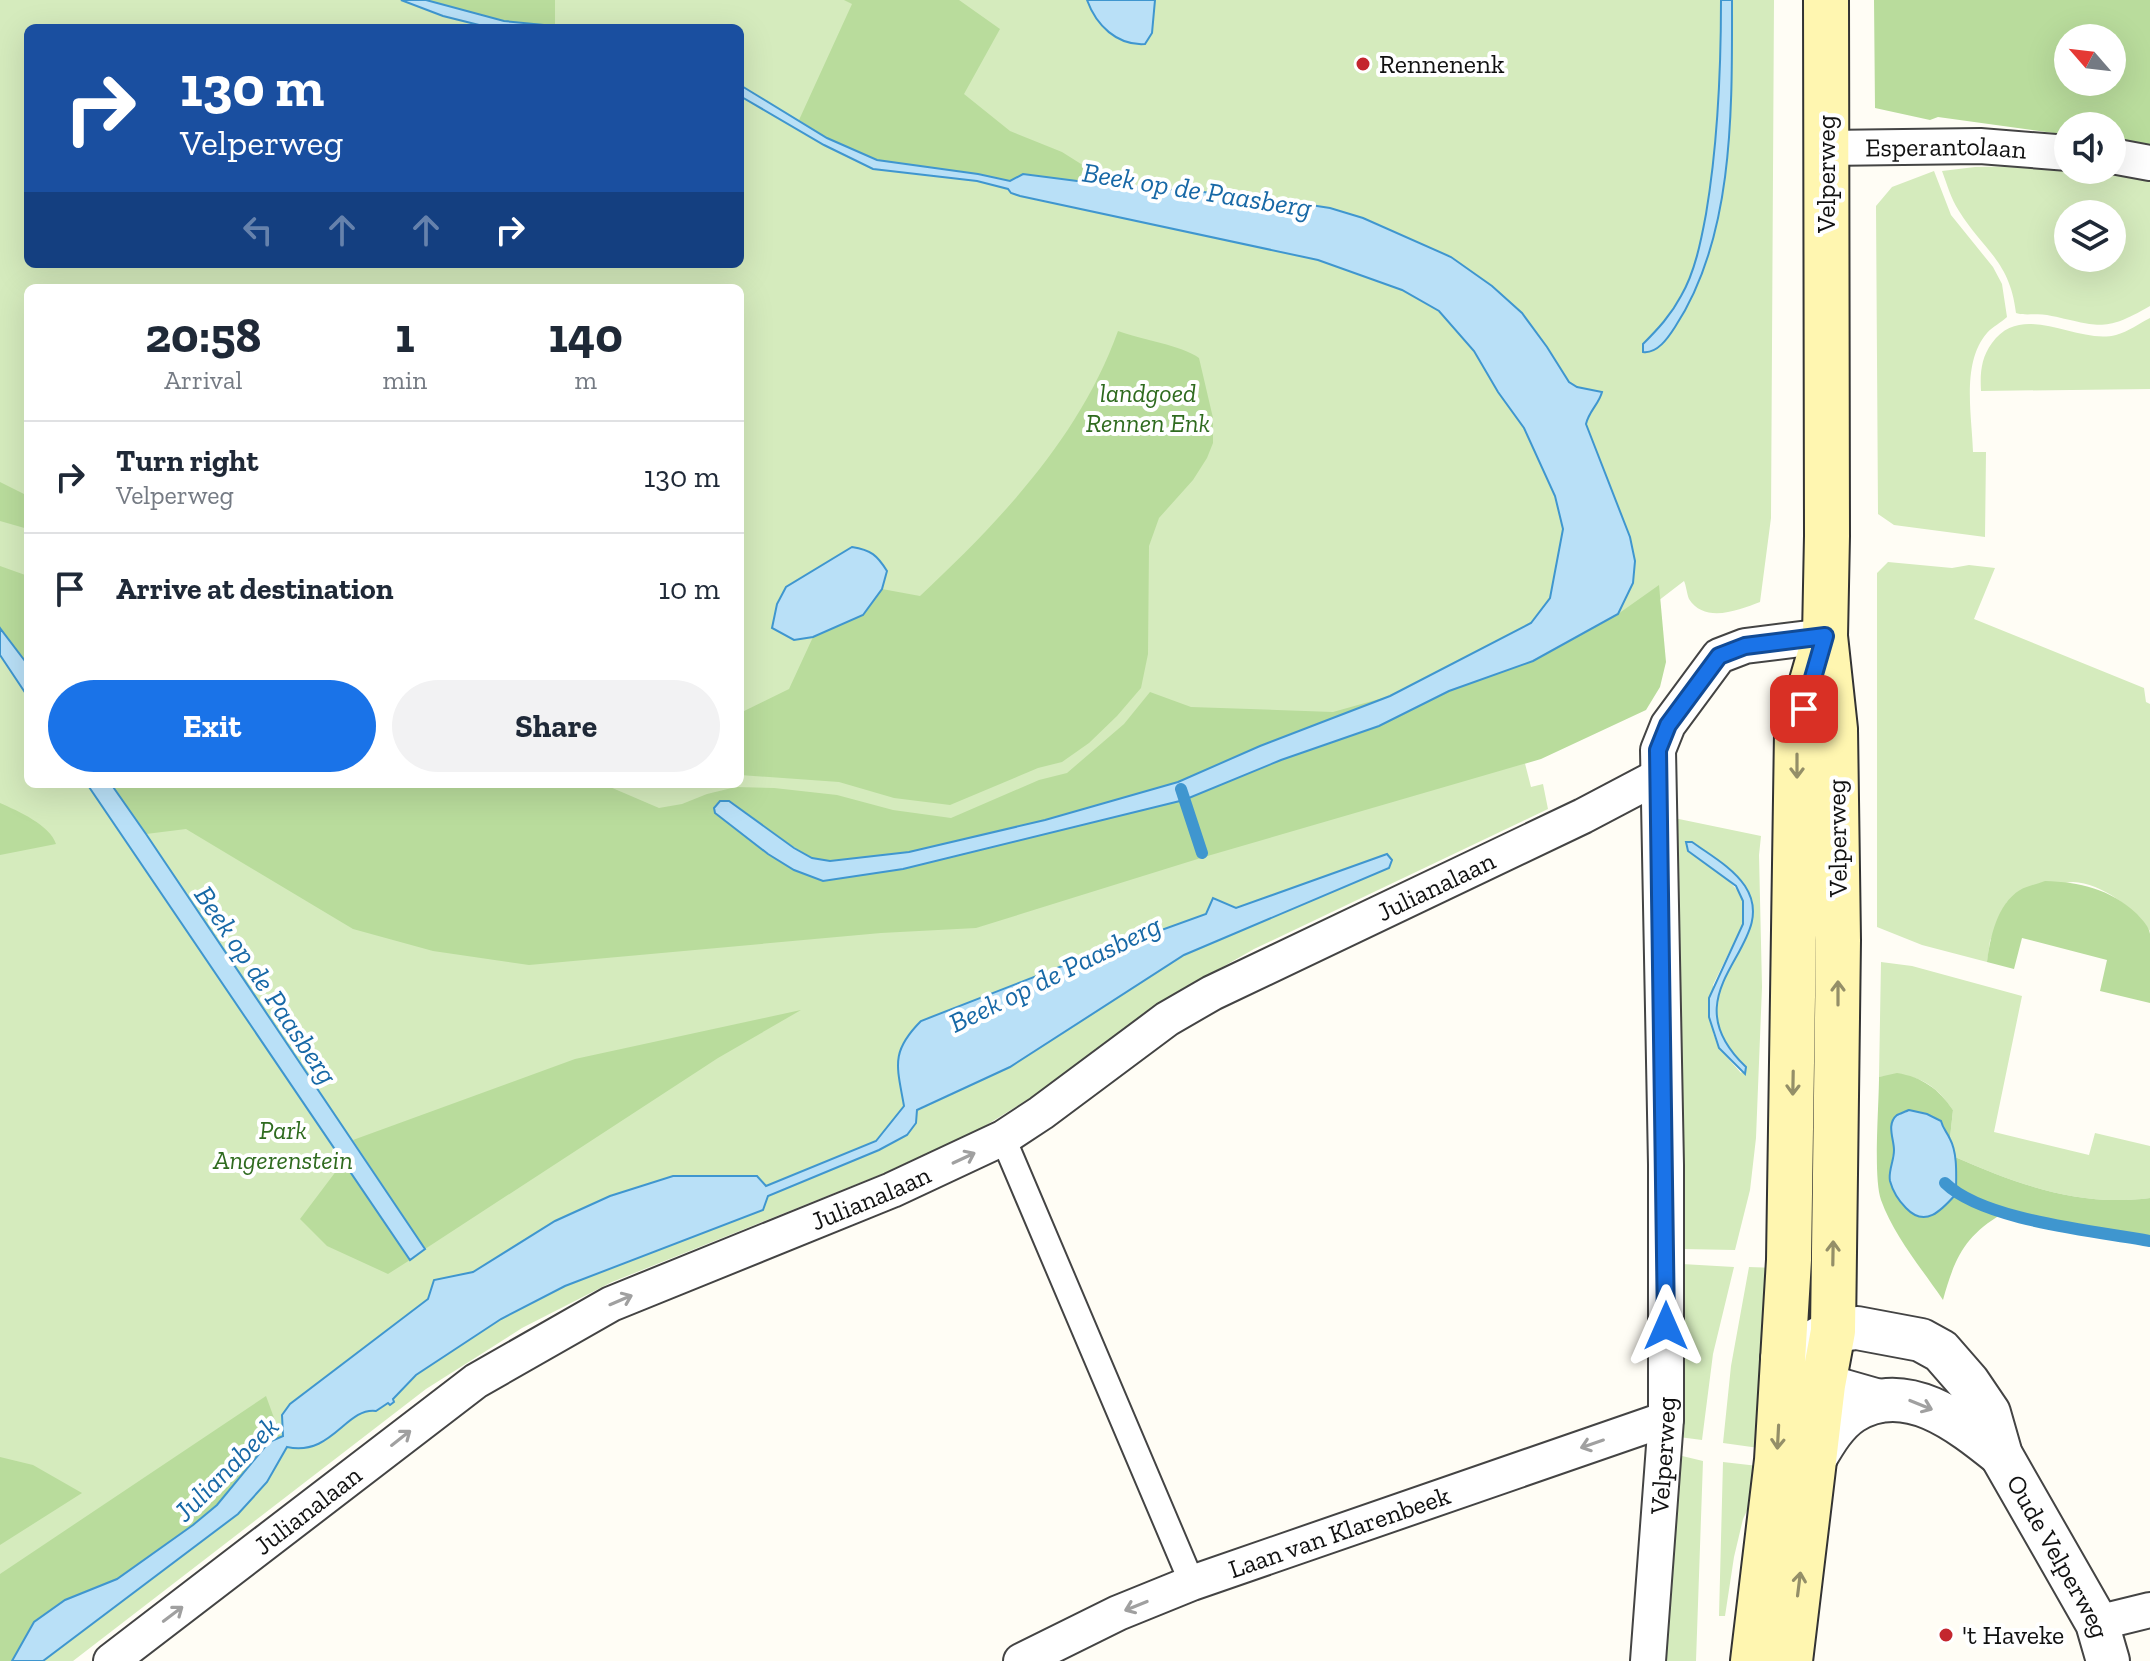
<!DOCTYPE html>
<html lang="en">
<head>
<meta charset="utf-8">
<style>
  :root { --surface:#fff; --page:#f2f2f3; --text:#1f2937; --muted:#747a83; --line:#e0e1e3; --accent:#1a73e8 }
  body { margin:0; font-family:"Zilla Slab",serif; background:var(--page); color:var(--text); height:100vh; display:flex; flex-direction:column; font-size:30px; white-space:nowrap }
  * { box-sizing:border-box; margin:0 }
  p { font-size:26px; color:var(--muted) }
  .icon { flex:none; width:44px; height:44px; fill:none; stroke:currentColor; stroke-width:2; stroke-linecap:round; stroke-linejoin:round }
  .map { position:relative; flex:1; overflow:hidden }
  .panel { position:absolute; left:24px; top:284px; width:720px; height:504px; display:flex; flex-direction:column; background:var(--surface); border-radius:12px; box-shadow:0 8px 32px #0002 }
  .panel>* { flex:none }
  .guide { position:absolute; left:24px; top:24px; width:720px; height:244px; border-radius:12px; box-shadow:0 8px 32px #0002; background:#1a4fa0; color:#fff; overflow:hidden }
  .needle { width:52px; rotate:298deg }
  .tools { position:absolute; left:2054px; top:24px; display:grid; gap:16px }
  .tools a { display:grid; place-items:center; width:72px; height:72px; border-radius:50%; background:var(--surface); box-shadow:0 8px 32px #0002; font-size:40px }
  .pin { position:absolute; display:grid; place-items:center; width:68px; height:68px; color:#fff; margin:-34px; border-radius:16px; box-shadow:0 4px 12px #0006 }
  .me { position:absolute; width:88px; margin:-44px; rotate:0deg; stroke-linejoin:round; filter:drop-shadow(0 0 6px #0008) }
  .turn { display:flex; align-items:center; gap:28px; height:168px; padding:0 24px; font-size:36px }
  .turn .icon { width:104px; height:104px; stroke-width:2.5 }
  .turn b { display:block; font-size:56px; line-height:68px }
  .lanes { display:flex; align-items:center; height:76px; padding:0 24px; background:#0003; justify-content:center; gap:40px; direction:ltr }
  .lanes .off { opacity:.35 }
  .eta { display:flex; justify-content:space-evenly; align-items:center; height:136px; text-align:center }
  .eta b { font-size:48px; font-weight:800; line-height:56px }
  .button { display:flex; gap:16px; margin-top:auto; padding:16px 24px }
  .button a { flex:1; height:92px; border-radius:48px; background:var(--accent); color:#fff; font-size:32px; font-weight:800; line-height:92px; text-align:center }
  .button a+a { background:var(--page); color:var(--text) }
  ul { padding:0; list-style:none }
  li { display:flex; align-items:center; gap:24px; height:112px; padding:0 24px; border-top:2px solid var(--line) }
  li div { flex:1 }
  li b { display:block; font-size:30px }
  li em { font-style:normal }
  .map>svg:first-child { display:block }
  .green { fill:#d5ebbd; fill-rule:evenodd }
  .forest { fill:#b9dc9c; fill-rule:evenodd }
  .water { fill:#b9e0f7; stroke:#3f96cf; stroke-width:2 }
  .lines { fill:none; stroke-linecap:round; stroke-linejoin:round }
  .stream { stroke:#3f96cf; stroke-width:12 }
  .pedestrian-casing { stroke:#444; stroke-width:28 }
  .minor-casing { stroke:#444; stroke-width:38 }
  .tertiary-casing { stroke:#444; stroke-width:46 }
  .secondary-casing { stroke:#333; stroke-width:48 }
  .pedestrian { stroke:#fff; stroke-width:24 }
  .minor { stroke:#fff; stroke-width:34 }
  .tertiary { stroke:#fff; stroke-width:42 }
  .secondary { stroke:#fff6b0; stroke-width:44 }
  .oneway { stroke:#948f68 }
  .oneway2 { stroke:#a0a0a0 }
  .route-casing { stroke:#114b97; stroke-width:20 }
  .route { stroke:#1a73e8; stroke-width:14 }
  .poi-dot { fill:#c4262e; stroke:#fff; stroke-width:3 }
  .labels { text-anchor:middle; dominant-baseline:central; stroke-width:8; stroke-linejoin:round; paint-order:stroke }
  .poi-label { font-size:26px; fill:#111; stroke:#fff; text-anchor:start }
  .street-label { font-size:26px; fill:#111; stroke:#fff }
  .park-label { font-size:26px; font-style:italic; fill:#2f6b1f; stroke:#fff }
  .water-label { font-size:28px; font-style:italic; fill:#1768a6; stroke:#fff }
</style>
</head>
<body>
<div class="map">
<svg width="2150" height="1661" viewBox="0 0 2150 1661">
  <rect width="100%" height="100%" fill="#fffdf5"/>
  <path class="green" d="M0,0H1774L1771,518L1760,602C1739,610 1705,624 1689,599C1687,594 1686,585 1684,581L1658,601L1508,697L1531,787L1543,784L1548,809L1254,949L1158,1004L1035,1095L980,1129L882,1174L612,1282L522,1328L426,1389L73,1661H0ZM28,28H740V264H28ZM28,288H740V784H28Z
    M2030,166L2108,172L2150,179V306C2102,334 2098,325 2047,315C2037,313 2025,316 2016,313C2010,261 1984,251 1959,211C1951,199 1947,184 1942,171L1975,167ZM2068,214H2112V258H2068Z
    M1934,171L1951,215L1993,267L2002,284L2007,317C2001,323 1993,326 1987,333C1961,363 1972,415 1973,452H1986L1985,537L1894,525L1878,514L1876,206L1892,187Z
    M2150,318V389L1981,391C1980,373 1981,358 1992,343C2023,300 2076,345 2116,335C2128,332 2140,323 2150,318Z
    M1888,562L1952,568L1969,565L1995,568L1974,619L2144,688L2146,702L2150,704V931C2135,909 2102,883 2073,882C2060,882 2022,897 2007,902L1990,941L1987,962L1922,945L1877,927V573Z
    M1674,818L1761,836L1759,855L1762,987L1756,1138L1750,1190L1735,1250L1682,1249ZM1732,871C1789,933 1687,980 1725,1044C1730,1053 1739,1060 1746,1067L1741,1073L1719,1048L1713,1033V985L1743,924V901L1740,893L1724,876Z
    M1881,962L1912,966L2022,996L1994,1132L2089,1155L2095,1133L2150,1146V1198C2080,1207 2019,1185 1955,1157L1950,1138L1953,1110C1933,1081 1915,1072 1879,1077Z
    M1682,1264L1734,1267L1713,1354L1702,1440L1679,1437Z
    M1749,1267L1777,1268L1759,1448L1723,1443L1731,1366Z
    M1678,1455L1703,1461L1696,1661H1666Z
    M1723,1462L1758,1466L1754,1496L1743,1519L1734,1557L1725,1616H1719Z"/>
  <path class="forest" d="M426,0H555V26L504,21Z
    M844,0H959L1000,29L964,94L1010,131L1062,152L1116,186L1010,181L978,174L877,160L827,138L799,120L852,4Z
    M1874,0H2150V147L2112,141V126H2068V135L1938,117L1930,120L1875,108ZM2068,38H2112V82H2068Z
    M1118,331C1140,339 1183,346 1199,358L1213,418V443L1207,458L1193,480L1159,518L1149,546L1148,654L1141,688L1117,716L1089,743L1062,762L1038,768L950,805L894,798L839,782L740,775V713L789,689L813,637L863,615L882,589L920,596C1000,521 1080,437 1118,331Z
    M0,482L28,496V529L0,521Z
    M0,566L28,576V665L0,628Z
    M1659,585L1666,662L1660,687L1646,710L1541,759L1204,857L976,928L881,933L529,965L433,951L353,929L186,829L146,834L111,784H603L659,808L682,804L707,794L736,787L774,788L837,795L893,810L951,818L1039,780L1067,773L1124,724L1150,692L1191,707L1333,712L1390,696L1260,746L1178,782L1045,820L909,852L830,861L812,858L720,801L714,808L824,881L903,869L1184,800L1281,760L1379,726L1449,691L1591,628L1618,614Z
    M0,803C18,811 50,825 56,844L0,855Z
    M2045,881C2079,882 2111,889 2137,914C2142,920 2149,926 2150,934C2150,956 2150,981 2150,1003L2100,991L2107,960L2022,938L2014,969L1987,962C1990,938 1997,904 2020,890C2027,886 2037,884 2045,881Z
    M801,1010L718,1058L425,1249L353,1140L575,1059Z
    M1897,1073C1922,1077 1939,1089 1953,1110L1950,1138L1945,1133L1941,1121L1891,1131L1894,1149L1889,1178L1956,1194L1955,1157C2019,1185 2080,1207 2150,1198V1239L2002,1214C1964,1236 1954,1260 1943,1300C1922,1269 1894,1236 1881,1200C1873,1177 1879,1106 1879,1077Z
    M343,1162L410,1260L388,1274L327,1246L300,1219Z
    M266,1396L281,1437L269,1442L217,1505L193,1525L117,1579L65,1600L34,1622L12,1661H0V1574Z
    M0,1457L33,1465L82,1493L0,1545Z"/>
  <path class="water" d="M401,0H426L504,21L575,28H491L443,16Z
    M1087,0H1155L1152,33L1145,44C1117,46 1096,25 1087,0Z
    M1721,0H1732C1732,106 1735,236 1675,327C1668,338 1657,354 1643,352V344C1658,329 1671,315 1681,296C1695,272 1701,241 1706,214C1718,143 1721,72 1721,0Z
    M740,85L827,138L877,160L978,174L1010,181L1023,174L1116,186L1245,195L1330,208L1363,218L1451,257L1492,286L1522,313L1547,347L1569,382L1577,387L1602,392C1599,404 1589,411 1586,424L1630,537L1635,561L1633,583L1618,614L1533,661L1449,691L1379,726L1281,760L1184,800L903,869L823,881L794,870L768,854L715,813L714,808L720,801H729L794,848L812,858L830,861L909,852L1045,820L1178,782L1260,746L1390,696L1531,623L1550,598L1563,529L1555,496L1524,428L1498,392L1474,351L1439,311L1402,290L1318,260L1020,196L1011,193L1008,189L977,181L873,169L824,145L740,96Z
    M852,547C871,550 877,555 887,571L882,589L863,615L813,637L794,640L772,628L777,604L786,587Z
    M0,628L28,665V697L0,655Z
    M87,784H111L146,834L425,1249L410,1260Z
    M1686,842H1692C1710,855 1732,867 1745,886C1784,945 1664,989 1746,1067L1745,1074L1719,1048L1709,1017V998L1743,924V901L1736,886L1688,851Z
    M1387,854L1392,860L1389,868L1184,955L1010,1067L917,1110L916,1123L907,1135L879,1150L768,1196L763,1210L565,1286L501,1319L416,1375L393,1399L394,1402L390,1405L388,1403L376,1411C346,1407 332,1457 287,1447L267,1482L238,1514L43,1661H12L34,1622L65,1600L117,1579L193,1525L217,1505L269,1442L283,1436L282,1415L290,1404L428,1299L434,1280L473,1272L555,1221L610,1196L673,1176H757L766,1186L876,1141L904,1106C897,1066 890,1052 921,1021L1070,963L1206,914L1213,898L1236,908Z
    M1909,1110L1927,1114L1941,1121C1943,1129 1947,1132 1950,1139C1958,1154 1956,1177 1956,1194C1941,1211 1925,1228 1906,1208C1898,1200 1893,1192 1890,1181C1888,1171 1894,1161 1894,1150C1894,1139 1886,1124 1897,1115C1899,1114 1907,1111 1909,1110Z"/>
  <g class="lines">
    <path class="stream" d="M1181,789L1202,853
      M1945,1183C1984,1221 2096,1231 2150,1241"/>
    <g class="pedestrian-casing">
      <path id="pedestrian" d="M1003,1138L1192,1583"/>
    </g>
    <g class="minor-casing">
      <g id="minor">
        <path id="s1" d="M1826,148L1980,146L2068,153"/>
        <path d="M2112,156L2150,163"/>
        <path d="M2097,1623L2150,1610"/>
        <path id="s2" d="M111,1661L476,1381L611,1304L892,1190L1003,1138L1041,1113L1167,1019L1212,993L1583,816L1657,777"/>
        <path id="s3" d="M1021,1661L1118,1613L1192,1583L1666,1419"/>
        <path id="s4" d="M1648,1661L1666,1419V1165L1658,750L1668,725L1719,656L1745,646L1825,636"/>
      </g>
    </g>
    <g class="tertiary-casing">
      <g id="tertiary">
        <path id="s5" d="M1879,1401L1823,1385L1782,1359L1833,1331L1857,1328L1921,1340L1941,1351L1968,1382L1989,1413L2001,1455L2097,1623L2108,1661"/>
        <path d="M1814,1460C1824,1443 1835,1423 1852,1412C1905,1378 1960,1422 2001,1455"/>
      </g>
    </g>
    <g class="secondary-casing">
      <path id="secondary" d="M1753,1661L1777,1460L1789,1260L1797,733L1819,657
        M1790,1661L1823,1385L1833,1331L1838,940L1835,729L1825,636L1827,536L1826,0"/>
    </g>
    <use href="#pedestrian" class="pedestrian"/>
    <use href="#minor" class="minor"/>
    <use href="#tertiary" class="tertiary"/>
    <use href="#secondary" class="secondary"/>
  </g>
  <defs><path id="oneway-shaft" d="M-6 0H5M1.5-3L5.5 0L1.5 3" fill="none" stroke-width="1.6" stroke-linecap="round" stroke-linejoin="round" transform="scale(2)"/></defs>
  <g class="oneway">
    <use href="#oneway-shaft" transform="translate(1797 766) rotate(90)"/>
    <use href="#oneway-shaft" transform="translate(1838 993) rotate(-90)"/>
    <use href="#oneway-shaft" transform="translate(1793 1083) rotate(91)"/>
    <use href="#oneway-shaft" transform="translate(1833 1253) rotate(-89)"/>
    <use href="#oneway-shaft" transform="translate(1778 1437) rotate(93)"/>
    <use href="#oneway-shaft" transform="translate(1799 1584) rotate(-83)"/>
  </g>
  <g class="oneway2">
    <use href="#oneway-shaft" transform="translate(964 1158) rotate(-25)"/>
    <use href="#oneway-shaft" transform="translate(621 1300) rotate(-23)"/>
    <use href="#oneway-shaft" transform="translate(1921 1405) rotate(22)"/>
    <use href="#oneway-shaft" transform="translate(401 1438) rotate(-38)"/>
    <use href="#oneway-shaft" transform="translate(1592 1444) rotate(161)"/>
    <use href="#oneway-shaft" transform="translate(1136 1606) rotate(158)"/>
    <use href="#oneway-shaft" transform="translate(173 1614) rotate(-37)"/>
  </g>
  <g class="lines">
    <g class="route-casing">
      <path id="route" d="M1666,1326L1658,750L1668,725L1719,656L1745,646L1825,636L1804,709"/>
    </g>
    <use href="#route" class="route"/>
  </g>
  <g class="poi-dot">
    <circle cx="1363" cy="64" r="8"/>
    <circle cx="1946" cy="1635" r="8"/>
  </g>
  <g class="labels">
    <g class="poi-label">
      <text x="1379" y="64">Rennenenk</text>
      <text x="1962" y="1635">'t Haveke</text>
    </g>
    <g class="street-label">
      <text stroke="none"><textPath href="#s1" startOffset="120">Esperantolaan</textPath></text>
      <text transform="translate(1826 174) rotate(-90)">Velperweg</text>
      <text transform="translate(1837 838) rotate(-91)">Velperweg</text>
      <text stroke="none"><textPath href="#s2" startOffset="1544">Julianalaan</textPath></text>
      <text stroke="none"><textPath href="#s2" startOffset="896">Julianalaan</textPath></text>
      <text stroke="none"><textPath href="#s4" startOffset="206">Velperweg</textPath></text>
      <text stroke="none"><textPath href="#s2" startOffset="248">Julianalaan</textPath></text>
      <text stroke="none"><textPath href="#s3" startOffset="344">Laan van Klarenbeek</textPath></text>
      <text stroke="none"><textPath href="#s5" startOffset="516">Oude Velperweg</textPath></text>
    </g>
    <g class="park-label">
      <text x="1148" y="393">landgoed<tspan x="1148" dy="30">Rennen Enk</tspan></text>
      <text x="283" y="1130">Park<tspan x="283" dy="30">Angerenstein</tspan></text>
    </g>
    <g class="water-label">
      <text transform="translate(1197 190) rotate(9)">Beek op de Paasberg</text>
      <text transform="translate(1055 974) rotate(-26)">Beek op de Paasberg</text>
      <text transform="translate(266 985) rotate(56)">Beek op de Paasberg</text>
      <text transform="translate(226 1469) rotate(-45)">Julianabeek</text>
    </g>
  </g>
</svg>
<div class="tools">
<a><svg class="needle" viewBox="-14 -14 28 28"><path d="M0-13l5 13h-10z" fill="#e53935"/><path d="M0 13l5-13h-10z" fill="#747a83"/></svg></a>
<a><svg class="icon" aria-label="sound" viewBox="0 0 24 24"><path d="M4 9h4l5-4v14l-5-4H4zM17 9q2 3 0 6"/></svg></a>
<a><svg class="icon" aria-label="layers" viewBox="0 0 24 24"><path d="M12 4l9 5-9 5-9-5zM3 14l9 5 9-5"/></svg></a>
</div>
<div class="pin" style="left:1804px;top:709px;background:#d93025"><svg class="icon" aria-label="arrive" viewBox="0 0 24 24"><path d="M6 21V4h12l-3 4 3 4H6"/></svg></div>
<svg class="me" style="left:1666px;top:1326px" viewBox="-20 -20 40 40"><path d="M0-17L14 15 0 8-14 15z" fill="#1a73e8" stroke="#fff" stroke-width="4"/></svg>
<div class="guide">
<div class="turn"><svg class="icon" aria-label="right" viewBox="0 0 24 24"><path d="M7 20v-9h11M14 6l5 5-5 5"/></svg><div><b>130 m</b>Velperweg</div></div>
<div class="lanes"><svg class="icon off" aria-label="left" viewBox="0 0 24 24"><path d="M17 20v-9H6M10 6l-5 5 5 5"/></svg><svg class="icon off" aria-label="ahead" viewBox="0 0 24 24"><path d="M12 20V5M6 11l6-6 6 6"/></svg><svg class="icon off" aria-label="ahead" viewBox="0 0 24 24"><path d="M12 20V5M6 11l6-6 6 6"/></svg><svg class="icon" aria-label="right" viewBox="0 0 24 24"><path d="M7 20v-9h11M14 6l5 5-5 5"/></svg></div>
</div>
<section class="panel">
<div class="eta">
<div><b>20:58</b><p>Arrival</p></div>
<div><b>1</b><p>min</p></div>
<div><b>140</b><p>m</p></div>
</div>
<ul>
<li><svg class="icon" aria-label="right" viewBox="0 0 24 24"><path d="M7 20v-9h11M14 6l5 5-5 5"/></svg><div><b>Turn right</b><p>Velperweg</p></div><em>130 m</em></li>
<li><svg class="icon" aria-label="arrive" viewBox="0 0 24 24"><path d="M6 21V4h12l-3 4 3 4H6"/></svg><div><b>Arrive at destination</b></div><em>10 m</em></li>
</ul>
<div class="button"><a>Exit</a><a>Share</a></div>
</section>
</div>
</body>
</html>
